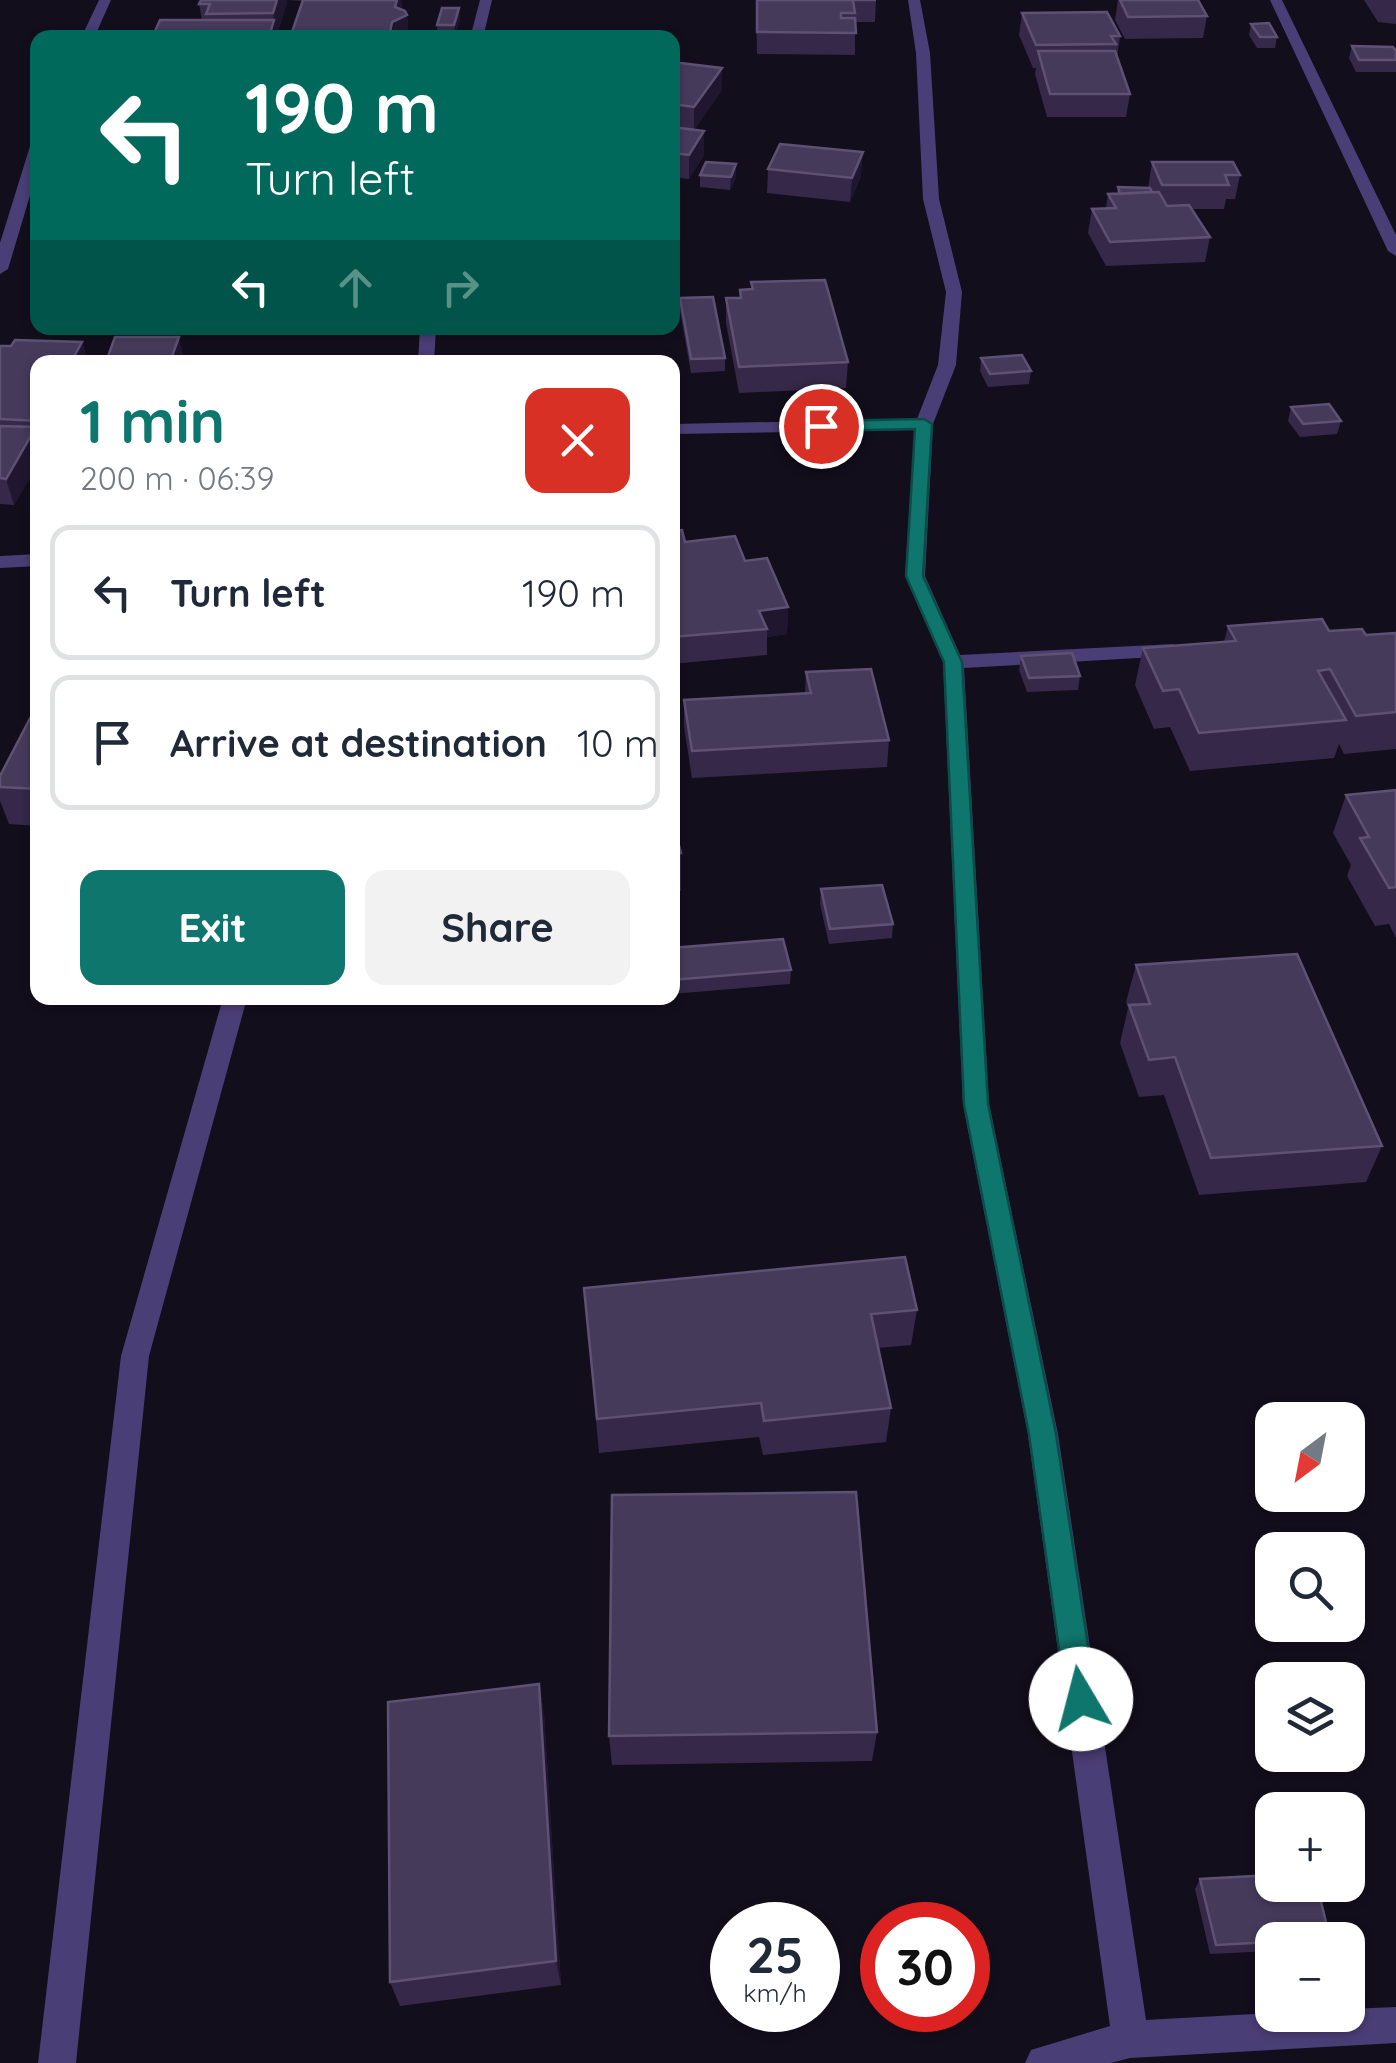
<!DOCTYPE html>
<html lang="en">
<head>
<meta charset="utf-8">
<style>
  :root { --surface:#fff; --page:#f2f2f3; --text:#1f2937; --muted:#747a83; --line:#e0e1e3; --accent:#0f766e }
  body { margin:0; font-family:Quicksand,sans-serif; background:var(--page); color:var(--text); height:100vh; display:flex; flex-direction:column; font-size:38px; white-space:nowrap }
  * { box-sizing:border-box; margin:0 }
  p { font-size:32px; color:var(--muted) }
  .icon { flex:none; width:55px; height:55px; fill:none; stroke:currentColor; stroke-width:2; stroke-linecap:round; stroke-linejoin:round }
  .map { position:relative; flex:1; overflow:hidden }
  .panel { position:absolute; left:30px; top:355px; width:650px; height:650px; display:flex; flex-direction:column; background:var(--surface); border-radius:20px; box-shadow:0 2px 8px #0004 }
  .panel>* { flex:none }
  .hud { position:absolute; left:30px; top:30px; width:650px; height:305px; border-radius:20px; box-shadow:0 2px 8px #0004; background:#00695c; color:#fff; overflow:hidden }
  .needle { width:65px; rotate:212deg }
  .controls { position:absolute; left:1255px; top:1402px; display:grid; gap:20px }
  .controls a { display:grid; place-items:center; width:110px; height:110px; border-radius:20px; background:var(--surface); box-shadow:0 2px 8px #0004; font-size:50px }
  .speed { position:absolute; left:710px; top:1902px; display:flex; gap:20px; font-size:50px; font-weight:700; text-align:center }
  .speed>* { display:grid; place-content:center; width:130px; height:130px; border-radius:50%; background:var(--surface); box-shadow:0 2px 8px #0004; line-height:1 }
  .speed small { font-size:25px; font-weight:400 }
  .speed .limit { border:15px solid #d22; background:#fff; color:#111 }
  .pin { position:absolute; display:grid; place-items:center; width:85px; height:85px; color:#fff; margin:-42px; border:5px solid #fff; border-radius:50%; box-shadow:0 2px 10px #0007 }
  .me { position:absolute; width:110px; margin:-55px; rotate:352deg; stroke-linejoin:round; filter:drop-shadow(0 0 8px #0008) }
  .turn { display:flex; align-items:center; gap:35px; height:210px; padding:0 50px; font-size:45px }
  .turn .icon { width:130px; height:130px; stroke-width:2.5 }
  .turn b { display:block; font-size:70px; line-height:85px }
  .lanes { display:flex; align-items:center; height:95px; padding:0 50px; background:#0003; justify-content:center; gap:50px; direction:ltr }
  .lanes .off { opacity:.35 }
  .round { display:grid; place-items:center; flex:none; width:105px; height:105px; border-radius:20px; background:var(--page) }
  .headline { display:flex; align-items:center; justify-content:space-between; height:170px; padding:0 50px }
  h1 { font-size:60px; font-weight:700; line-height:75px; color:var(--accent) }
  .cta { display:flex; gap:20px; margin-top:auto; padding:20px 50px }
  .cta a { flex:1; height:115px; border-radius:20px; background:var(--accent); color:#fff; font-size:40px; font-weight:700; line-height:115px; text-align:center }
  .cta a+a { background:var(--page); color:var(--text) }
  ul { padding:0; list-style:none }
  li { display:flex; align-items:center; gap:30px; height:135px; margin:0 20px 15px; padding:0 30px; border:5px solid var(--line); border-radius:20px }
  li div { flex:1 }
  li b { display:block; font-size:38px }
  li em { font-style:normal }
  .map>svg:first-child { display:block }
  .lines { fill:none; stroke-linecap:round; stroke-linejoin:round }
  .minor { fill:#4a3e76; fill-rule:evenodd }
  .wall { fill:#352848 }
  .shaded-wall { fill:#20162f }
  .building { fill:#463a5b; stroke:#5e5174; stroke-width:2.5 }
  .route { fill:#0f766e; stroke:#0a4d48; stroke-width:2.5 }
</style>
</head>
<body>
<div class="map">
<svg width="1396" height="2063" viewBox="0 0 1396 2063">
  <rect width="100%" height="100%" fill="#130e1c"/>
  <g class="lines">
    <path class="minor" d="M99,0H111L94,38H81Z
      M480,0H492L483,38H470Z
      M908,0H920L930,53L939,199L962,292L956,365L933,424L925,576L960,655L1173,644L1183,650L1173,656L964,668L989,1104L1058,1434L1146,2020L1272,2013L1348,2015V2009L1396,2007V2043L1130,2058L1111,2063H1025L1031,2050L1110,2026L1028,1434L963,1104L943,662L905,576L915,430L672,434V424L917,419L938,365L946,292L923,199L916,53Z
      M1270,0H1282L1396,235V256L1388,251Z
      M38,139V169L8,269L0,274V243L31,143Z
      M420,328H436L434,362H418Z
      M38,554V566L0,568V556Z
      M223,998H247L149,1356L76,2063H38L121,1356Z"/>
  </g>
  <path class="wall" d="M287,0H401L402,9L407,15L409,38H289L293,37L292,32L302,1Z
    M756,0H876L875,22H855V55L757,54Z
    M1118,0H1198L1207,16L1203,38L1125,39L1115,20Z
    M1364,0H1396V24L1378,22Z
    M287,3L277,34V38H152L202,20L199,4Z
    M1022,13L1120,36L1117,57L1130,94L1126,117H1047L1035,74L1036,68H1033L1019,35Z
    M460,19L455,37H438L437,25Z
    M1251,24L1277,37L1275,48H1257L1249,35Z
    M1352,46L1396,51V72H1356L1349,58Z
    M672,62L722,68V90L694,130L704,131V155L689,179L672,177Z
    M1152,162L1240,175L1235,199H1226L1224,209H1192L1210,237L1205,262L1106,266L1088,233L1092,209L1106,208L1108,194H1117L1118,187L1148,188Z
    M768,169L861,176L850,202L767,193Z
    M700,175L736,177L730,190L700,187Z
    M751,282L848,362L846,388L739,393L726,323V298H740V290L751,289Z
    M680,298L725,358V371L691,373L680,311Z
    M82,342L88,362H38V464L14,505L0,504V346Z
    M981,358L1031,371L1029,384L988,387L980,371Z
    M1291,407L1341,421L1337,434L1300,437L1288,421Z
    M672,531L685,542L745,561L788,607L787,634L767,637V655L672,664Z
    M1228,626L1366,635L1396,633V749L1344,754L1339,744L1334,758L1190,771L1170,727L1154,729L1135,685L1143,648L1224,642Z
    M1021,656L1080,676L1078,690L1027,692L1019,670Z
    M806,672L889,740L887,767L692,778L684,727V700L805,693Z
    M38,703V826L9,824L0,801V776Z
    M1396,790V938L1389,924L1375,926L1347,876L1351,865L1333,833L1346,795Z
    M672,818L681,853V891L672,892Z
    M821,889L893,924L892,938L829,944L820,904Z
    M672,948L791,970L790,984L672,994Z
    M1136,965L1382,1146L1366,1182L1199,1195L1164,1095L1139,1097L1120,1043L1128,1008L1126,1002Z
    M584,1288L917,1310L911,1345L878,1348L891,1408L886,1442L763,1455L759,1437L599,1453Z
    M539,1684L544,1714L561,1985L400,2006L390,1982Z
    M877,1732L872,1761L612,1765L609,1736Z
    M1200,1879L1330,1939L1272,1940V1951L1210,1954L1195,1889Z"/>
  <path class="shaded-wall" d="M277,0H287V3L277,34V38H269L274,21L273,13Z
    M397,0H401L402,9L407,15L409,38H390V32Z
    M459,8L460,19L455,37L454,25Z
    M722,68V90L694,130V107Z
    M704,131V155L689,179V155Z
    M863,152L861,176L850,202L852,178Z
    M736,164V177L730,190L731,177Z
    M179,337L184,362H170Z
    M82,342L88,362H71Z
    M36,427L38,464L14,505L6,479Z
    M788,607L787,634L767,637V629L759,611Z
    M539,1684L544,1714L561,1985L556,1961Z"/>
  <path class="building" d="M201,0H277L273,13L206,14L210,4H199Z
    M303,0H397L395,7L405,11L407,15L392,22L390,32H292Z
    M757,0H876H853L855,13H841V18H855L856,33L757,32Z
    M1120,0H1198L1207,16L1128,17Z
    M442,8H459L454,25H437Z
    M1107,12L1120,36H1111L1116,44L1036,45L1022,13Z
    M160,20H274L269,37L152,38Z
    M1269,23L1277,37H1260L1251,24Z
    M385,36L384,38H289V37Z
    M1352,46L1393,47L1396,51V60H1359Z
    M1038,51H1115L1130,94H1050Z
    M672,62L722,68L694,107L672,104Z
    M672,127L704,131L689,155L672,153Z
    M780,144L863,152L852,178L768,169Z
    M706,162L736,164L731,177L700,175Z
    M1152,162H1233L1240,175H1225L1229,185H1162Z
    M1118,187L1150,188L1152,192L1120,194Z
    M1159,192L1167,206L1189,205L1210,237L1110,242L1092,209L1116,208L1108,194Z
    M825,280L848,362L739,367L726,298H741L740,290L753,289L751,282Z
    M713,297L725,358L691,359L680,298Z
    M115,337H179L170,362H106Z
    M15,340L82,342L71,362H38V421L0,419V346H11Z
    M1022,355L1031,371L990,374L981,358Z
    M1329,404L1341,421L1303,424L1291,407Z
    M0,426L36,427L6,479L0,478Z
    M682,530L685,542L735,536L745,561L767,558L788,607L759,611L767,629L672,637V531Z
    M1322,619L1329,631L1362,629L1366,635L1396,633V712L1356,716L1330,669L1318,671L1346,720L1199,733L1179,689L1163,691L1143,648L1236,641L1228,626Z
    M1072,653L1080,676L1029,678L1021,656Z
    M871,669L889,740L692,751L684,700L811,693L806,672Z
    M38,703V789L0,787V776Z
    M1396,790V887L1389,888L1360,838L1369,837L1346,795Z
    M672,818L681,853H672Z
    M882,885L893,924L830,929L821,889Z
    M783,939L791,970L672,980V948Z
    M1297,954L1382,1146L1211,1158L1175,1057L1149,1060L1129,1005L1150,1004L1136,965Z
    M905,1257L917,1310L871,1314L891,1408L764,1421L761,1403L597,1419L584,1288Z
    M856,1492L877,1732L609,1736L612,1495Z
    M539,1684L556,1961L390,1982L388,1702Z
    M1272,1875V1885H1317L1330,1939L1272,1940V1942L1216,1945L1200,1879Z"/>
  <path class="route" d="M924,419L932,424L923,576L962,662L988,1104L1056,1434L1096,1699L1092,1709L1081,1713L1070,1709L1066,1699L1029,1434L964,1104L944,662L906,576L915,429L821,431L813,426L821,421Z"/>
</svg>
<div class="controls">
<a><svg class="needle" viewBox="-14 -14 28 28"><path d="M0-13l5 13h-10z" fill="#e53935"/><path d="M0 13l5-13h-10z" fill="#747a83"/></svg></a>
<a><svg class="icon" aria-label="search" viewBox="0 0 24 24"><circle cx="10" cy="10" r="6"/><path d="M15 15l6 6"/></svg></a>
<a><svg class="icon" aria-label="layers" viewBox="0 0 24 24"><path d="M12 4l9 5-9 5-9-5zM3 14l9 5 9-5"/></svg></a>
<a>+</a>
<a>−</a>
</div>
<div class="speed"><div>25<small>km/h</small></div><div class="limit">30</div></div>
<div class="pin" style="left:821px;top:426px;background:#d93025"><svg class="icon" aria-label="arrive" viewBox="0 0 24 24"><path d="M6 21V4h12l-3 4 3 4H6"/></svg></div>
<svg class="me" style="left:1081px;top:1699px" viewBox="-20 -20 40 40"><circle r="19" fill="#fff"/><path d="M0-13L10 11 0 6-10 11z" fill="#0f766e"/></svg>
<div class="hud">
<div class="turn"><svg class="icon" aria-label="left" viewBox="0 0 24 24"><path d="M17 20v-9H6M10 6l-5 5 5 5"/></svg><div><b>190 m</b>Turn left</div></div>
<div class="lanes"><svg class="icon" aria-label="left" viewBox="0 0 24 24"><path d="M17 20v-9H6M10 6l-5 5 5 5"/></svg><svg class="icon off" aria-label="ahead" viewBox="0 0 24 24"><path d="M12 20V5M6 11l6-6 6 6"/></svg><svg class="icon off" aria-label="right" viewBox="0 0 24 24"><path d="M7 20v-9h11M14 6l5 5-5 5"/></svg></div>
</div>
<section class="panel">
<div class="headline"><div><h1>1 min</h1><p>200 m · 06:39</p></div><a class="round" style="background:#d93025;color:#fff"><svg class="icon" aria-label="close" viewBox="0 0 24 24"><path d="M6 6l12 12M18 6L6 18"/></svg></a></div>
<ul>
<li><svg class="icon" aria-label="left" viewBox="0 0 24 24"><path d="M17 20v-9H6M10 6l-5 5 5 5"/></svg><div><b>Turn left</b></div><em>190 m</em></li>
<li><svg class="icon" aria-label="arrive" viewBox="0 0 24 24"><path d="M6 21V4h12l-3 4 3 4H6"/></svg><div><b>Arrive at destination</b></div><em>10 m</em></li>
</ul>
<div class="cta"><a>Exit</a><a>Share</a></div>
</section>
</div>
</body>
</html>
